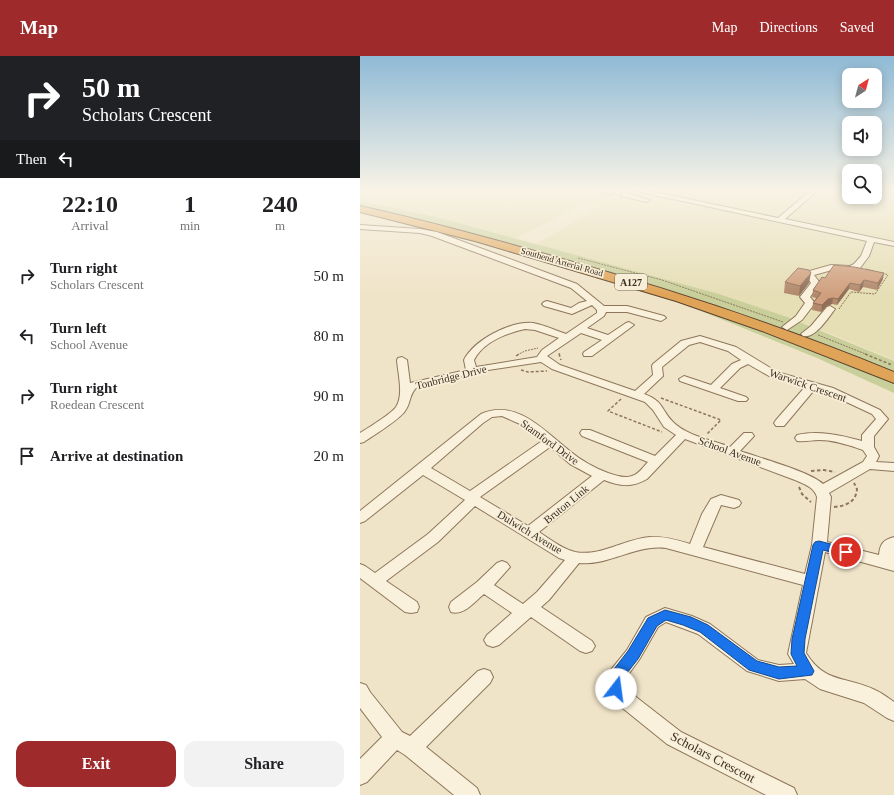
<!DOCTYPE html>
<html lang="en">
<head>
<meta charset="utf-8">
<style>
  :root { --surface:#fff; --page:#f2f2f2; --text:#202124; --muted:#757577; --accent:#9e2a2b }
  body { margin:0; font-family:Georgia,serif; background:var(--page); color:var(--text); height:100vh; display:flex; flex-direction:column; font-size:15px; white-space:nowrap }
  * { box-sizing:border-box; margin:0 }
  p { font-size:13px; color:var(--muted) }
  .icon { flex:none; width:22px; height:22px; fill:none; stroke:currentColor; stroke-width:2; stroke-linecap:round; stroke-linejoin:round }
  .map { position:relative; flex:1; overflow:hidden }
  .sheet { display:flex; flex-direction:column; background:var(--surface); width:360px }
  .sheet>* { flex:none }
  .banner { background:#202124; color:#fff; overflow:hidden }
  .needle { width:26px; rotate:36deg }
  .tools { position:absolute; left:482px; top:12px; display:grid; gap:8px }
  .tools a { display:grid; place-items:center; width:40px; height:40px; border-radius:8px; background:var(--surface); box-shadow:0 2px 10px #0003; font-size:20px }
  .pin { position:absolute; display:grid; place-items:center; width:34px; height:34px; color:#fff; margin:-17px; border:2px solid #fff; border-radius:50%; box-shadow:0 1px 4px #0007 }
  .me { position:absolute; width:44px; margin:-22px; rotate:15deg; stroke-linejoin:round; filter:drop-shadow(0 0 3px #0008) }
  .turn { display:flex; align-items:center; gap:14px; height:84px; padding:0 16px; font-size:18px }
  .turn .icon { width:52px; height:52px; stroke-width:2.5 }
  .turn b { display:block; font-size:28px; line-height:34px }
  .then { display:flex; align-items:center; height:38px; padding:0 16px; background:#0003; gap:8px; font-size:15px }
  .eta { display:flex; justify-content:space-evenly; align-items:center; height:68px; text-align:center }
  .eta b { font-size:24px; font-weight:800; line-height:28px }
  .cta { display:flex; gap:8px; margin-top:auto; padding:8px 16px }
  .cta a { flex:1; height:46px; border-radius:12px; background:var(--accent); color:#fff; font-size:16px; font-weight:800; line-height:46px; text-align:center }
  .cta a+a { background:var(--page); color:var(--text) }
  ul { padding:0; list-style:none }
  li { display:flex; align-items:center; gap:12px; height:60px; padding:0 16px }
  li div { flex:1 }
  li b { display:block; font-size:15px }
  li em { font-style:normal }
  header { display:flex; align-items:center; gap:24px; box-sizing:border-box; height:56px; padding:0 20px; background:var(--accent); color:#fff }
  header strong { font-size:19px }
  nav { display:flex; gap:22px; margin-inline-start:auto; font-size:14px }
  main { display:flex; flex:1; min-height:0 }
  .map>svg:first-child { display:block }
  .farmland { fill:#e6deb5 }
  .green { fill:#c9cf9b }
  .lines { fill:none; stroke-linecap:round; stroke-linejoin:round }
  .minor-casing { stroke:#8d765c; stroke-width:2 }
  .highway-casing { stroke:#5b4430; stroke-width:2 }
  .path-far2 { stroke:#8d765c; stroke-width:1; stroke-dasharray:2 1; stroke-linecap:butt }
  .path-far1 { stroke:#8d765c; stroke-width:1.5; stroke-dasharray:3 2; stroke-linecap:butt }
  .path { stroke:#8d765c; stroke-width:2; stroke-dasharray:3.5 2.5; stroke-linecap:butt }
  .minor { fill:#faf1dc; fill-rule:evenodd }
  .highway { fill:#e0a458; fill-rule:evenodd }
  .wall { fill:#b2896c }
  .shaded-wall { fill:#916f58 }
  .building { fill:#cf9f7d; stroke:#916f58 }
  .route { fill:#1a73e8; stroke:#114b97 }
  .labels { text-anchor:middle; dominant-baseline:central; stroke-width:3.5; stroke-linejoin:round; paint-order:stroke }
  .far-street-label { font-size:9px; fill:#3d2e20; stroke:#f7eed8 }
  .shield { fill:#f7eed8; stroke:#756857; stroke-width:1 }
  .shield-label { font-size:10px; font-weight:bold; fill:#3d2e20 }
  .street-label { font-size:11px; fill:#3d2e20; stroke:#f7eed8 }
  .near-street-label { font-size:13px; fill:#3d2e20; stroke:#f7eed8 }
</style>
</head>
<body>
<header>
<strong>Map</strong>
<nav><a>Map</a><a>Directions</a><a>Saved</a></nav>
</header>
<main>
<section class="sheet">
<div class="banner">
<div class="turn"><svg class="icon" aria-label="right" viewBox="0 0 24 24"><path d="M7 20v-9h11M14 6l5 5-5 5"/></svg><div><b>50 m</b>Scholars Crescent</div></div>
<div class="then">Then<svg class="icon" aria-label="left" viewBox="0 0 24 24"><path d="M17 20v-9H6M10 6l-5 5 5 5"/></svg></div>
</div>
<div class="eta">
<div><b>22:10</b><p>Arrival</p></div>
<div><b>1</b><p>min</p></div>
<div><b>240</b><p>m</p></div>
</div>
<ul>
<li><svg class="icon" aria-label="right" viewBox="0 0 24 24"><path d="M7 20v-9h11M14 6l5 5-5 5"/></svg><div><b>Turn right</b><p>Scholars Crescent</p></div><em>50 m</em></li>
<li><svg class="icon" aria-label="left" viewBox="0 0 24 24"><path d="M17 20v-9H6M10 6l-5 5 5 5"/></svg><div><b>Turn left</b><p>School Avenue</p></div><em>80 m</em></li>
<li><svg class="icon" aria-label="right" viewBox="0 0 24 24"><path d="M7 20v-9h11M14 6l5 5-5 5"/></svg><div><b>Turn right</b><p>Roedean Crescent</p></div><em>90 m</em></li>
<li><svg class="icon" aria-label="arrive" viewBox="0 0 24 24"><path d="M6 21V4h12l-3 4 3 4H6"/></svg><div><b>Arrive at destination</b></div><em>20 m</em></li>
</ul>
<div class="cta"><a>Exit</a><a>Share</a></div>
</section>
<div class="map">
<svg width="534" height="739" viewBox="0 0 534 739">
  <rect width="100%" height="100%" fill="#f0e4c8"/>
  <path class="farmland" d="M0,135H271L302,142L301,143L534,190V304L464,275L359,238L175,189L240,151L224,148L154,183L80,162L0,145Z
    M287,135H489V141H515V135H534V185Z"/>
  <path class="green" d="M0,145L80,162L359,238L427,261L534,305V337L457,302L326,249L129,190L0,157Z"/>
  <g class="lines">
    <g class="minor-casing">
      <path id="minor" d="M242,135H251L253,137L250,139Z
        M264,135H272L269,138L290,144L287,146L261,140V138Z
        M276,135H290L418,162L450,135H457L425,163L534,186V190L514,186L509,200L500,212L491,216L472,214L454,219L460,227L450,241L455,247L442,264L427,274L422,271L436,260L445,247L440,241L451,227L445,218L446,216L471,209L490,210L494,208L501,200L507,185Z
        M0,169L60,173L77,176L217,228L244,250H267L304,260L306,262L301,265L267,256H246L244,260L227,272L248,279L266,267L269,266L274,269L232,300H224L223,298L224,296L242,284L221,277L187,300L200,309L275,335L293,319L292,310L293,308L321,285L340,280L376,291L417,316L473,332L520,354L528,363L514,380V391L519,400L516,406L534,407V415L510,413L469,437L471,441L467,486L519,499C520,488 523,484 534,481V515L465,496L446,597C465,628 487,620 515,634C522,637 528,642 534,646V665L527,662L504,647L460,633L445,623L419,625L387,615L338,578L306,566L298,571L279,604L265,623V631L267,634L321,676L434,732L437,739H406L307,688L255,646L247,633V621L250,615L267,594L286,561L305,552L332,560L350,568L398,604L419,609L434,608L428,598L443,529L306,492C275,488 250,510 219,507L189,544L181,551L232,585L235,590L232,595L226,597L220,595L171,561L139,589L133,591L127,589L124,584L127,579L152,557L124,538C114,546 104,560 91,556L89,551L91,546L117,526L137,507L142,505L147,507L150,511L134,529L163,548L177,536L205,504L199,502L115,450L78,486L26,525L57,546L59,551L57,556L51,557L45,556L0,522V508L5,510L15,517L68,478L105,444L63,419L5,465L0,467V455L121,358C157,342 185,376 211,396C222,405 235,412 248,417C255,419 264,423 272,420C279,418 283,411 288,406L222,380L220,377L222,374H230L295,400L316,379L304,371L293,354L285,346L192,313L181,306L128,314L56,332C49,339 51,347 45,355C39,364 14,379 4,386L0,387V377C8,372 31,358 36,351C44,339 38,318 37,304L38,302L42,301L47,304L50,327L106,314L104,304C114,284 150,265 173,267C184,269 195,274 206,278L237,257V254L232,249L212,258L184,250L182,248L184,246L187,245L211,252L219,247L227,245L211,232L72,180L60,177L0,173ZM165,273L175,274L199,282L182,294L177,301L116,311L114,304C123,286 147,277 165,273ZM340,286L368,295L381,304L372,308L351,329L324,320L319,323L320,325L378,345H386L388,343L386,341L360,332L380,312L388,308L409,320L445,331L416,364L414,367L416,370H424L455,333L465,336L512,358L516,363L502,379V385C480,379 459,374 437,379L435,382L437,385C444,386 452,384 459,384C474,384 489,389 503,394L507,400L503,406L463,428C451,416 400,402 380,395L394,380L392,377H384L370,391C352,384 327,380 313,366C301,354 304,345 284,338L303,320L302,311L329,289ZM142,360L160,368L182,385L110,435L71,412L123,367L132,361ZM325,383L435,424C444,428 454,431 457,441L452,489L445,518L343,491L361,449L374,452L379,450L381,447L379,444L361,439L351,443L342,458L330,488C317,484 303,480 290,481C264,483 241,501 215,496C202,493 190,483 179,476L244,424C259,430 272,432 287,423ZM190,391L210,408L232,420L168,470L120,441Z
        M470,250L475,253C468,262 455,283 443,280L441,278L451,270L467,251Z
        M124,613L130,615L133,621L130,627L66,691L117,732L120,739H94L45,699L37,694L7,726L0,729V703L22,681L0,652V627L6,629L10,636L42,676L50,680L118,615Z"/>
    </g>
    <g class="highway-casing">
      <path id="highway" d="M0,150C67,165 133,183 199,202C313,234 425,271 534,316V327L402,275L316,245L115,185L0,156Z"/>
    </g>
    <path class="path-far2" d="M218,202L302,224L423,266
      M506,213L514,215
      M479,253L491,236L515,238L528,219L523,217
      M458,279L508,299
      M199,297L200,299
      M157,299L165,295L178,292"/>
    <path class="path-far1" d="M199,298L201,304
      M505,298L532,309
      M156,300L159,298
      M161,314L168,316L187,315
      M301,342L361,364L347,378
      M261,343L248,355L302,376"/>
    <path class="path" d="M451,415L464,414L475,416
      M439,431L442,438L451,446
      M474,451C486,450 496,446 497,433L494,427"/>
    <use href="#minor" class="minor"/>
    <use href="#highway" class="highway"/>
  </g>
  <path class="wall" d="M465,222L523,223L517,234L503,231L499,236L489,233L477,249L472,248L467,250L461,256L452,254L453,247L456,242L452,241L453,234Z
    M425,226L449,227L439,240L424,237Z"/>
  <path class="shaded-wall" d="M451,217L449,227L439,240L440,230Z
    M524,217L523,223L517,234L518,227Z
    M504,224L503,231L499,236L500,229Z
    M490,227L489,233L477,249L478,243Z
    M473,242L472,248L467,250L461,256L462,249L468,243Z"/>
  <path class="building" d="M474,209L494,211L524,217L518,227L504,224L500,229L490,227L478,243L473,242L468,243L462,249L453,247L461,237L453,234L462,221L465,222Z
    M438,212L449,214L451,217L440,230L425,226Z"/>
  <linearGradient id="sky" x2="0" y2="1"><stop stop-color="#8fbad6"/><stop offset="0.56" stop-color="#f8f3e6"/><stop offset="1" stop-color="#f8f3e6" stop-opacity="0"/></linearGradient>
  <rect width="534" height="239" fill="url(#sky)"/>
  <path class="route" d="M459,485L490,493L492,496L490,499L486,500L463,494L445,583L444,597L454,615L452,619L419,623L389,614L340,576L323,569L306,564L297,570L278,603L263,622V633L261,637L256,639L251,637L249,633V621L251,617L268,595L288,562L305,554L331,561L348,569L397,605L419,611L437,610L431,598L432,583L453,489L455,486Z"/>
  <g class="labels">
    <g class="far-street-label">
      <text transform="translate(202 206) rotate(16)">Southend Arterial Road</text>
    </g>
    <rect class="shield" x="255" y="218" width="32" height="16" rx="3"/>
    <g class="shield-label">
      <text x="271" y="226">A127</text>
    </g>
    <g class="street-label">
      <text transform="translate(91 321) rotate(-14)">Tonbridge Drive</text>
      <text transform="translate(448 329) rotate(19)">Warwick Crescent</text>
      <text transform="translate(190 386) rotate(36)">Stamford Drive</text>
      <text transform="translate(370 395) rotate(20)">School Avenue</text>
      <text transform="translate(206 448) rotate(-39)">Bruton Link</text>
      <text transform="translate(170 476) rotate(31)">Dulwich Avenue</text>
    </g>
    <g class="near-street-label">
      <text transform="translate(353 701) rotate(28)">Scholars Crescent</text>
    </g>
  </g>
</svg>
<div class="tools">
<a><svg class="needle" viewBox="-14 -14 28 28"><path d="M0-13l5 13h-10z" fill="#e53935"/><path d="M0 13l5-13h-10z" fill="#757577"/></svg></a>
<a><svg class="icon" aria-label="sound" viewBox="0 0 24 24"><path d="M4 9h4l5-4v14l-5-4H4zM17 9q2 3 0 6"/></svg></a>
<a><svg class="icon" aria-label="search" viewBox="0 0 24 24"><circle cx="10" cy="10" r="6"/><path d="M15 15l6 6"/></svg></a>
</div>
<div class="pin" style="left:486px;top:496px;background:#d93025"><svg class="icon" aria-label="arrive" viewBox="0 0 24 24"><path d="M6 21V4h12l-3 4 3 4H6"/></svg></div>
<svg class="me" style="left:256px;top:633px" viewBox="-20 -20 40 40"><circle r="19" fill="#fff"/><path d="M0-13L10 11 0 6-10 11z" fill="#1a73e8"/></svg>
</div>
</main>
</body>
</html>
